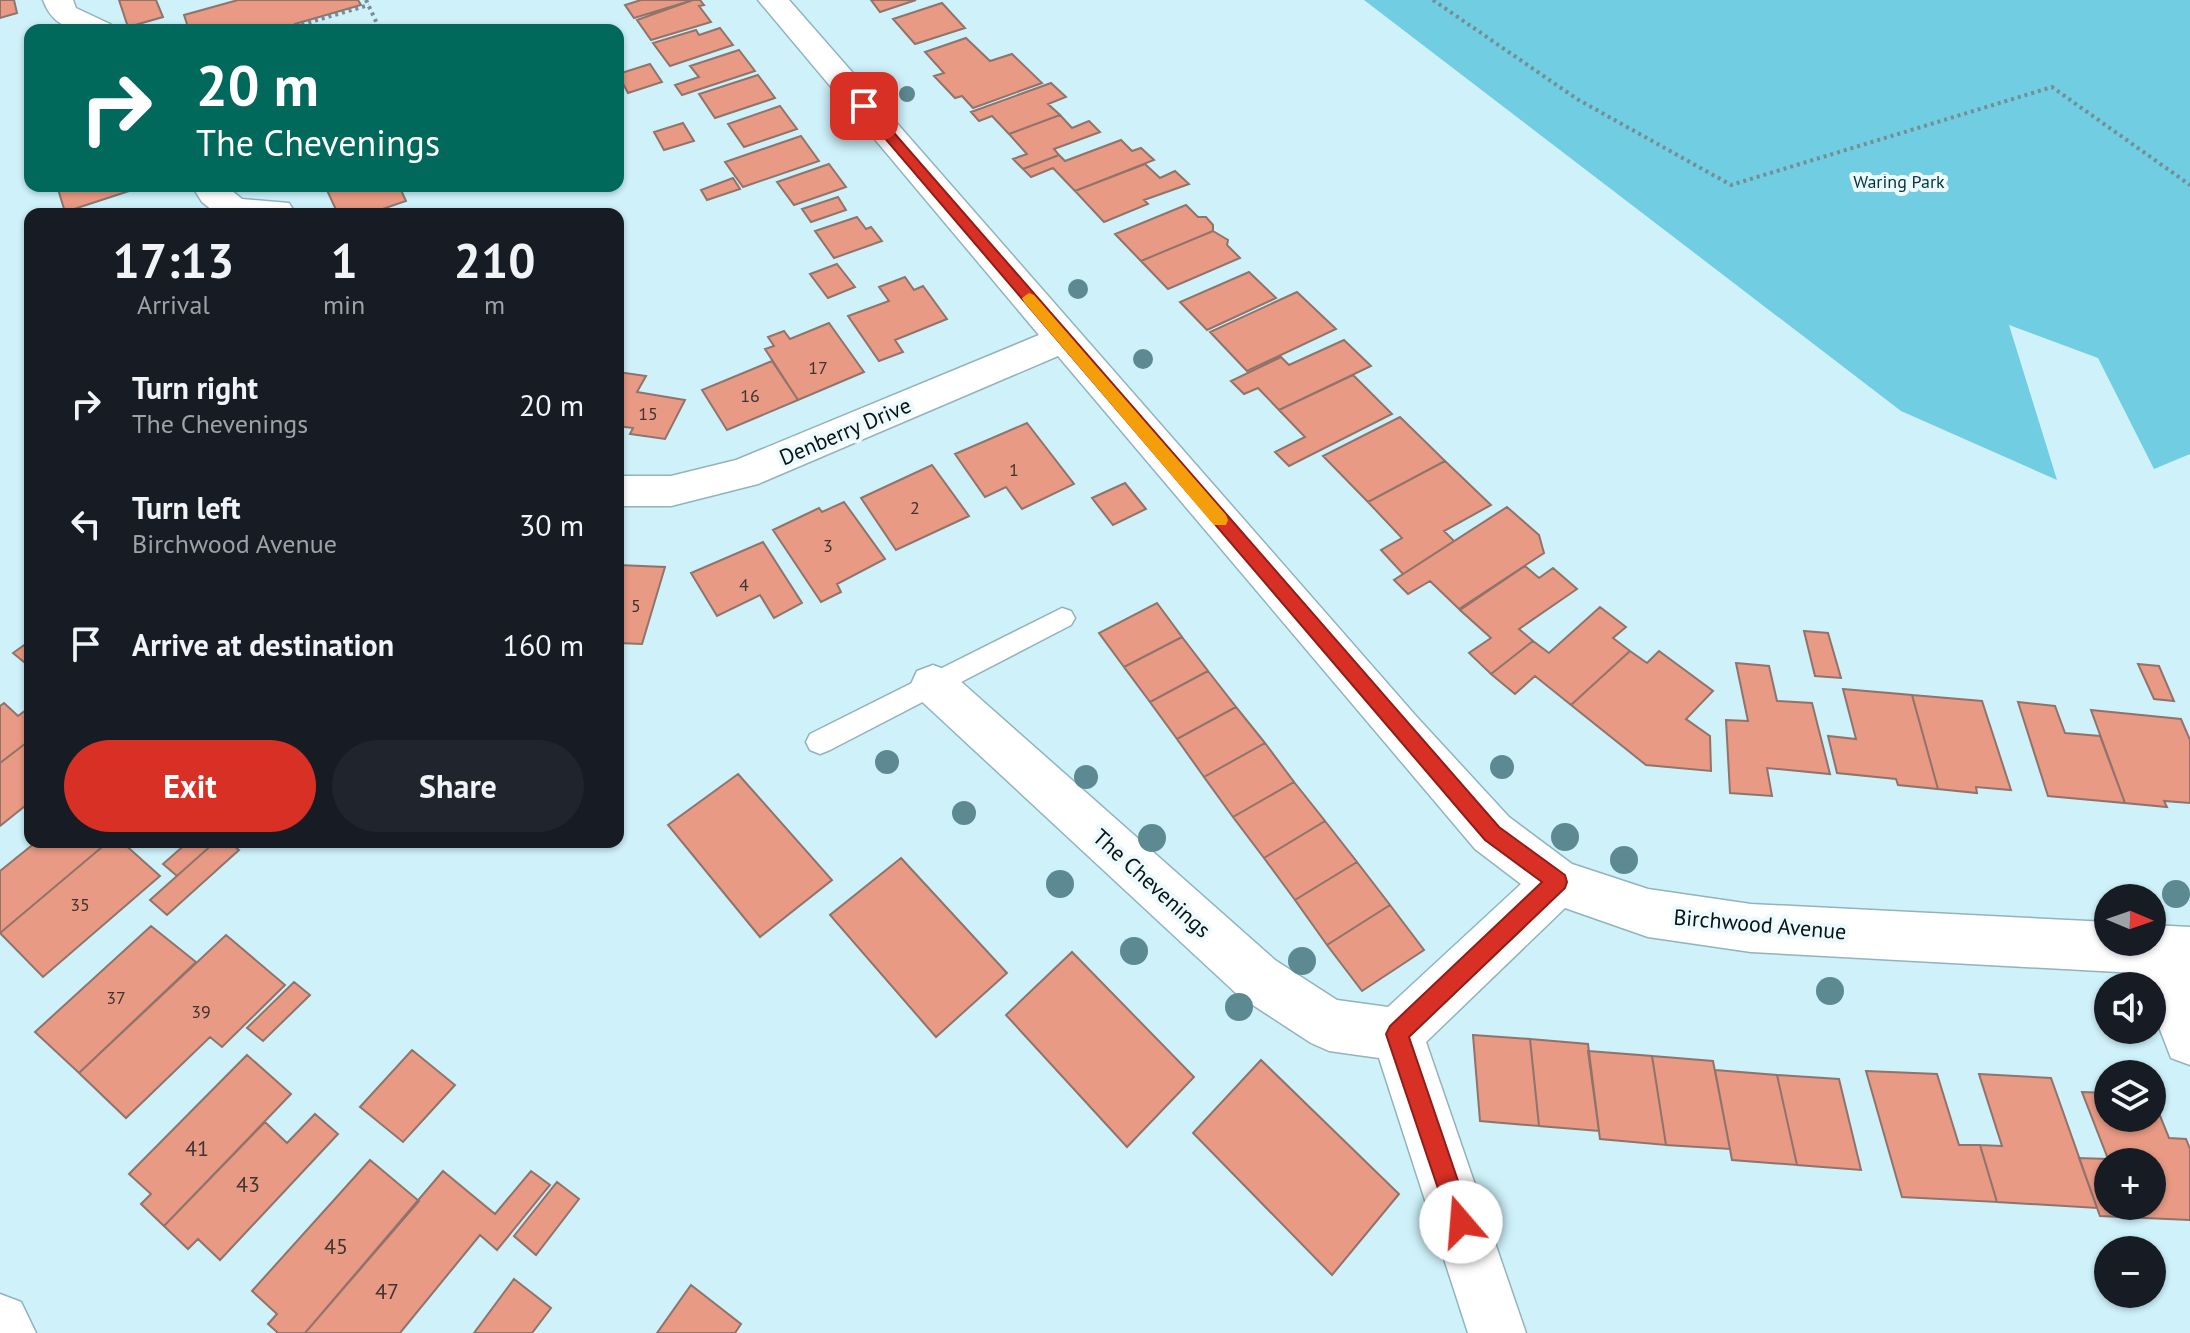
<!DOCTYPE html>
<html lang="en">
<head>
<meta charset="utf-8">
<style>
  :root { --surface:#171b24; --page:#20242c; --text:#f1f3f6; --muted:#9ea1a6; --accent:#d93025 }
  body { margin:0; font-family:"PT Sans",sans-serif; background:var(--page); color:var(--text); height:100vh; display:flex; flex-direction:column; font-size:30px; white-space:nowrap }
  * { box-sizing:border-box; margin:0 }
  p { font-size:26px; color:var(--muted) }
  .icon { flex:none; width:44px; height:44px; fill:none; stroke:currentColor; stroke-width:2; stroke-linecap:round; stroke-linejoin:round }
  .map { position:relative; flex:1; overflow:hidden }
  .sheet { position:absolute; left:24px; top:208px; width:600px; height:640px; display:flex; flex-direction:column; background:var(--surface); border-radius:16px; box-shadow:0 2px 6px #0004 }
  .sheet>* { flex:none }
  .hud { position:absolute; left:24px; top:24px; width:600px; height:168px; border-radius:16px; box-shadow:0 2px 6px #0004; background:#00695c; color:#fff; overflow:hidden }
  .needle { width:52px; rotate:92deg }
  .buttons { position:absolute; left:2094px; top:884px; display:grid; gap:16px }
  .buttons a { display:grid; place-items:center; width:72px; height:72px; border-radius:50%; background:var(--surface); box-shadow:0 2px 6px #0004; font-size:40px }
  .pin { position:absolute; display:grid; place-items:center; width:68px; height:68px; color:#fff; margin:-34px; border-radius:16px; box-shadow:0 4px 12px #0006 }
  .me { position:absolute; width:88px; margin:-44px; rotate:342deg; stroke-linejoin:round; filter:drop-shadow(0 0 6px #0008) }
  .turn { display:flex; align-items:center; gap:28px; height:168px; padding:0 40px; font-size:36px }
  .turn .icon { width:104px; height:104px; stroke-width:2.5 }
  .turn b { display:block; font-size:56px; line-height:68px }
  .eta { display:flex; justify-content:space-evenly; align-items:center; height:136px; text-align:center }
  .eta b { font-size:48px; font-weight:800; line-height:56px }
  .primary-button { display:flex; gap:16px; margin-top:auto; padding:16px 40px }
  .primary-button a { flex:1; height:92px; border-radius:48px; background:var(--accent); color:#fff; font-size:32px; font-weight:800; line-height:92px; text-align:center }
  .primary-button a+a { background:var(--page); color:var(--text) }
  ul { padding:0; list-style:none }
  li { display:flex; align-items:center; gap:24px; height:120px; padding:0 40px }
  li div { flex:1 }
  li b { display:block; font-size:30px }
  li em { font-style:normal }
  .map>svg:first-child { display:block }
  .green { fill:#70cde2 }
  .building { fill:#e89a84; stroke:#90736b; stroke-width:2; fill-rule:evenodd }
  .lines { fill:none; stroke-linecap:round; stroke-linejoin:round }
  .lane-casing { stroke:#92b3bb; stroke-width:3 }
  .street-casing { stroke:#92b3bb; stroke-width:3 }
  .path { stroke:#758d94; stroke-width:4; stroke-dasharray:3 4; stroke-linecap:butt }
  .lane { fill:#fff; fill-rule:evenodd }
  .street { fill:#fff; fill-rule:evenodd }
  .tree { fill:#5d8992 }
  .route { fill:#d93025; stroke:#8d1f18; stroke-width:2 }
  .slow { fill:#f59e0b }
  .labels { text-anchor:middle; dominant-baseline:central; stroke-width:8; stroke-linejoin:round; paint-order:stroke }
  .far-park-label { font-size:18px; fill:#01343d; stroke:#ecfafe }
  .number-label { font-size:18px; fill:#3e3431 }
  .street-label { font-size:22px; fill:#061215; stroke:#ecfafe }
  .near-number-label { font-size:22px; fill:#3e3431 }
</style>
</head>
<body>
<div class="map">
<svg width="2190" height="1333" viewBox="0 0 2190 1333">
  <rect width="100%" height="100%" fill="#cef1fa"/>
  <path class="green" d="M1364,0H2190V454L2154,469L2098,358L2009,325L2057,480L1901,411Z"/>
  <path class="building" d="M0,0H14L17,13L0,18Z
    M119,0H156L163,17L128,27Z
    M238,0H358L361,5L295,24L297,30H189L184,15Z
    M641,0H693L634,18L625,5Z
    M693,0H700L704,5L699,6L711,22L651,40L637,20Z
    M871,0H916L880,12Z
    M942,3L965,28L915,44L893,19Z
    M720,28L733,45L670,66L653,43L696,30L699,35Z
    M966,38L990,61L1012,54L1042,83L973,108L962,96L955,98L934,76L944,73L925,52Z
    M739,50L755,71L682,95L675,85L699,77L690,66Z
    M650,64L662,82L628,93L618,74Z
    M758,75L775,98L715,118L699,94Z
    M1051,83L1066,97L1048,104L1060,115L1009,134L992,116L979,121L971,112Z
    M780,106L797,129L744,147L728,124Z
    M1060,115L1072,128L1089,121L1100,132L1054,149L1059,155L1023,169L1013,159L1027,154L1009,134Z
    M683,123L694,141L664,150L654,132Z
    M801,136L819,161L743,187L725,162Z
    M1121,140L1132,151L1141,148L1154,160L1075,191L1053,168L1031,177L1023,169L1059,155L1065,161Z
    M829,164L846,187L794,205L777,182Z
    M1145,164L1160,178L1175,171L1189,184L1144,200L1148,204L1104,222L1075,191Z
    M733,178L740,189L707,200L701,190Z
    M57,186H131L132,190L65,212Z
    M325,186H399L406,201L368,214H338Z
    M838,197L846,210L811,222L802,209Z
    M1186,205L1198,217H1206L1213,225V231L1141,261L1115,234Z
    M857,217L866,229L871,227L882,241L834,258L815,231Z
    M1213,231L1228,240L1227,245L1240,258L1168,289L1141,261Z
    M837,264L855,287L828,298L810,274Z
    M1249,272L1276,298L1207,330L1180,302Z
    M905,277L914,290L923,286L947,319L895,340L903,352L879,361L848,316L889,301L879,287Z
    M1297,292L1336,329L1247,371L1210,332Z
    M829,323L864,372L798,400L765,349L774,346L768,337L784,331L790,339Z
    M1344,340L1371,366L1279,410L1258,388L1244,394L1231,381L1281,357L1289,365Z
    M772,361L798,400L727,430L702,390Z
    M618,372L646,376L637,392L685,400L665,439L630,434L633,428L618,426Z
    M1353,375L1392,414L1289,466L1275,452L1305,437L1279,410Z
    M1400,417L1445,461L1368,502L1323,456Z
    M1027,423L1074,484L1022,509L1006,487L985,497L955,454Z
    M1445,461L1491,505L1444,531L1454,541L1403,574L1381,550L1402,538L1368,502Z
    M932,465L969,516L896,550L861,498Z
    M1125,483L1146,509L1113,525L1092,498Z
    M844,502L885,559L837,584L841,592L821,602L773,530L819,508L822,512Z
    M1507,507L1539,535L1544,553L1459,609L1430,581L1408,594L1394,580Z
    M763,542L802,603L774,618L760,595L717,616L691,573Z
    M618,565L665,567L642,644L618,643Z
    M1525,566L1539,578L1553,568L1577,589L1519,629L1533,641L1491,674L1469,653L1491,638L1460,610Z
    M1157,603L1182,637L1124,667L1099,633Z
    M1600,607L1626,627L1613,638L1630,651L1571,705L1535,676L1515,694L1491,674L1533,641L1549,653Z
    M1804,631L1828,633L1841,678L1815,676Z
    M1182,637L1208,671L1150,702L1124,667Z
    M30,641V667L13,653Z
    M1630,651L1647,663L1659,651L1713,691L1686,719L1710,736L1711,771L1646,765L1571,705Z
    M1736,663L1769,666L1777,701L1812,703L1830,774L1767,768L1772,796L1730,793L1726,720L1748,721Z
    M2138,664L2159,666L2174,701L2154,699Z
    M1208,671L1236,707L1177,739L1150,702Z
    M1843,689L1912,695L1938,789L1898,785L1896,779L1837,773L1828,736L1856,739Z
    M1912,695L1982,701L2011,790L1976,787L1977,793L1938,789Z
    M2018,702L2055,706L2065,733L2100,736L2125,803L2048,796Z
    M4,703L18,716L30,707V740L0,763V706Z
    M1236,707L1265,743L1204,777L1177,739Z
    M2091,710L2181,719L2190,740V803L2164,801L2167,807L2125,803Z
    M30,740V802L0,826V763Z
    M1265,743L1294,782L1233,817L1204,777Z
    M738,774L832,880L760,937L668,825Z
    M1294,782L1325,821L1264,858L1233,817Z
    M1325,821L1357,862L1295,900L1264,858Z
    M36,842H108L0,933V871Z
    M108,842H122L160,876L43,977L0,933Z
    M188,842H215L177,876L163,864Z
    M215,842H229L239,850L167,915L150,900Z
    M901,858L1007,973L936,1037L830,915Z
    M1357,862L1390,905L1327,945L1295,900Z
    M1390,905L1424,950L1362,991L1327,945Z
    M151,926L196,962L79,1073L35,1032Z
    M226,935L285,985L222,1047L210,1037L126,1118L79,1073Z
    M1072,952L1194,1077L1127,1147L1006,1015Z
    M294,982L310,995L263,1041L247,1028Z
    M1473,1035L1530,1039L1539,1126L1480,1121Z
    M1530,1039L1588,1044L1599,1131L1539,1126Z
    M412,1050L455,1085L403,1142L360,1107Z
    M1588,1051L1652,1056L1666,1145L1600,1139Z
    M247,1055L291,1094L164,1226L141,1204L151,1194L129,1174Z
    M1652,1056L1713,1061L1730,1149L1666,1145Z
    M1261,1060L1399,1194L1332,1275L1193,1133Z
    M1715,1070L1777,1075L1797,1165L1732,1160Z
    M1866,1071L1937,1074L1959,1145H1980L1997,1202L1902,1197Z
    M1979,1074L2051,1078L2097,1208L1997,1202L1980,1145L2002,1146Z
    M1777,1075L1839,1079L1861,1170L1797,1165Z
    M2082,1092L2108,1093V1118H2152V1096L2169,1138L2186,1139L2190,1149V1220L2100,1216L2079,1158L2108,1159ZM2108,1162H2152V1206H2108Z
    M315,1114L338,1134L220,1260L198,1239L188,1249L164,1226L265,1122L287,1143Z
    M370,1160L419,1201L305,1333H278L268,1324L277,1314L252,1291Z
    M443,1171L495,1214L531,1171L550,1185L497,1250L480,1235L400,1333H305Z
    M557,1182L579,1199L536,1255L514,1236Z
    M514,1279L551,1308L532,1333H474Z
    M691,1285L741,1324L735,1333H657Z"/>
  <g class="lines">
    <g class="lane-casing">
      <path id="lane" d="M1062,608L1071,611L1075,618L1071,625L830,750L820,754L810,750L806,742L810,734Z"/>
    </g>
    <g class="street-casing">
      <path id="street" d="M43,0H73L76,8L110,24L115,30C83,30 56,35 43,0Z
        M758,0H789L1416,716L1509,817L1572,864L1648,889L1751,904L2108,922V942H2152V925L2190,927V1065L2171,1058L2152,1009V986H2143L2137,973L1751,952L1648,937L1565,908L1426,1042L1526,1333H1468L1379,1058L1329,1051L1311,1043L1239,996L917,697L911,684L917,671L933,665L949,671L1275,960L1337,1000L1388,1007L1521,884L1475,849L1058,356L758,484L671,506H618V476H671L736,460L1039,335Z
        M192,186H226L242,199L289,203L294,211L292,214H217L202,202Z
        M0,1294L21,1302L36,1333H0Z"/>
    </g>
    <path class="path" d="M366,0L380,30
      M1433,0L1577,99L1731,185L2052,87L2190,185
      M302,30L300,25L369,5"/>
    <use href="#lane" class="lane"/>
    <use href="#street" class="street"/>
  </g>
  <g class="tree">
    <circle cx="907" cy="94" r="8"/>
    <circle cx="1078" cy="289" r="10"/>
    <circle cx="1143" cy="359" r="10"/>
    <circle cx="887" cy="762" r="12"/>
    <circle cx="1502" cy="767" r="12"/>
    <circle cx="1086" cy="777" r="12"/>
    <circle cx="964" cy="813" r="12"/>
    <circle cx="1565" cy="837" r="14"/>
    <circle cx="1152" cy="838" r="14"/>
    <circle cx="1624" cy="860" r="14"/>
    <circle cx="1060" cy="884" r="14"/>
    <circle cx="2176" cy="894" r="14"/>
    <circle cx="1134" cy="951" r="14"/>
    <circle cx="1302" cy="961" r="14"/>
    <circle cx="1830" cy="991" r="14"/>
    <circle cx="1239" cy="1007" r="14"/>
  </g>
  <path class="route" d="M859,103H868L1499,827L1565,875L1567,882L1565,888L1409,1037L1472,1222L1469,1230L1461,1233L1452,1230L1386,1034L1390,1026L1542,882L1485,840L1467,819L859,108Z"/>
  <path class="slow" d="M1029,293L1034,295L1226,515L1228,520L1226,525H1214L1024,302L1022,298Z"/>
  <g class="labels">
    <g class="far-park-label">
      <text x="1899" y="181">Waring Park</text>
    </g>
    <g class="number-label">
      <text x="818" y="367">17</text>
      <text x="750" y="395">16</text>
      <text x="648" y="413">15</text>
      <text x="1014" y="469">1</text>
      <text x="915" y="507">2</text>
      <text x="828" y="545">3</text>
      <text x="744" y="584">4</text>
      <text x="636" y="605">5</text>
      <text x="80" y="904">35</text>
      <text x="116" y="997">37</text>
      <text x="201" y="1011">39</text>
    </g>
    <g class="street-label">
      <text transform="translate(845 431) rotate(-23)">Denberry Drive</text>
      <text transform="translate(1152 883) rotate(42)">The Chevenings</text>
      <text transform="translate(1760 924) rotate(5)">Birchwood Avenue</text>
    </g>
    <g class="near-number-label">
      <text x="197" y="1148">41</text>
      <text x="248" y="1184">43</text>
      <text x="336" y="1246">45</text>
      <text x="387" y="1291">47</text>
    </g>
  </g>
</svg>
<div class="buttons">
<a><svg class="needle" viewBox="-14 -14 28 28"><path d="M0-13l5 13h-10z" fill="#e53935"/><path d="M0 13l5-13h-10z" fill="#9ea1a6"/></svg></a>
<a><svg class="icon" aria-label="sound" viewBox="0 0 24 24"><path d="M4 9h4l5-4v14l-5-4H4zM17 9q2 3 0 6"/></svg></a>
<a><svg class="icon" aria-label="layers" viewBox="0 0 24 24"><path d="M12 4l9 5-9 5-9-5zM3 14l9 5 9-5"/></svg></a>
<a>+</a>
<a>−</a>
</div>
<div class="pin" style="left:864px;top:106px;background:#d93025"><svg class="icon" aria-label="arrive" viewBox="0 0 24 24"><path d="M6 21V4h12l-3 4 3 4H6"/></svg></div>
<svg class="me" style="left:1461px;top:1222px" viewBox="-20 -20 40 40"><circle r="19" fill="#fff"/><path d="M0-13L10 11 0 6-10 11z" fill="#d93025"/></svg>
<div class="hud">
<div class="turn"><svg class="icon" aria-label="right" viewBox="0 0 24 24"><path d="M7 20v-9h11M14 6l5 5-5 5"/></svg><div><b>20 m</b>The Chevenings</div></div>
</div>
<section class="sheet">
<div class="eta">
<div><b>17:13</b><p>Arrival</p></div>
<div><b>1</b><p>min</p></div>
<div><b>210</b><p>m</p></div>
</div>
<ul>
<li><svg class="icon" aria-label="right" viewBox="0 0 24 24"><path d="M7 20v-9h11M14 6l5 5-5 5"/></svg><div><b>Turn right</b><p>The Chevenings</p></div><em>20 m</em></li>
<li><svg class="icon" aria-label="left" viewBox="0 0 24 24"><path d="M17 20v-9H6M10 6l-5 5 5 5"/></svg><div><b>Turn left</b><p>Birchwood Avenue</p></div><em>30 m</em></li>
<li><svg class="icon" aria-label="arrive" viewBox="0 0 24 24"><path d="M6 21V4h12l-3 4 3 4H6"/></svg><div><b>Arrive at destination</b></div><em>160 m</em></li>
</ul>
<div class="primary-button"><a>Exit</a><a>Share</a></div>
</section>
</div>
</body>
</html>
